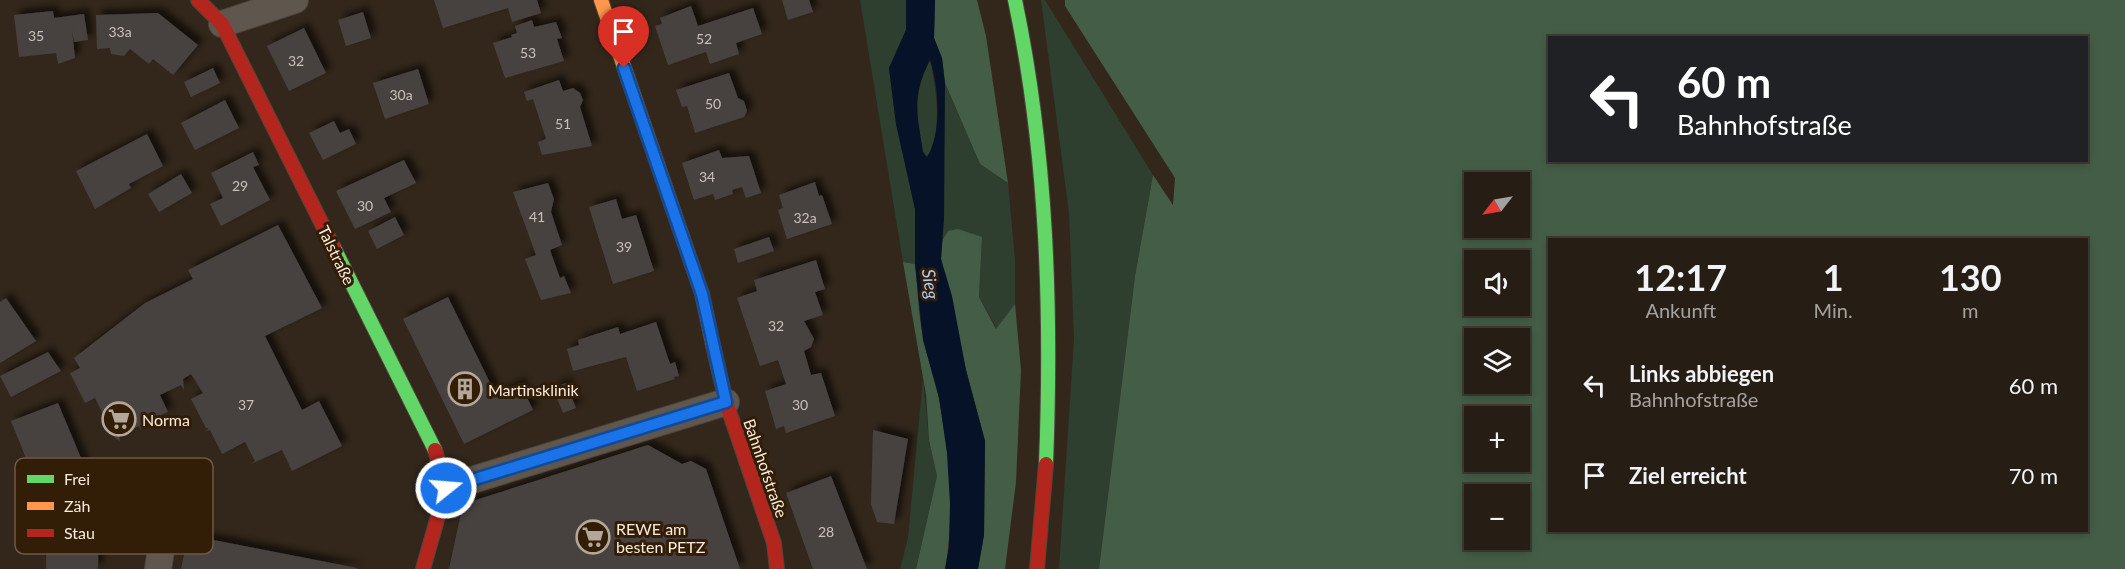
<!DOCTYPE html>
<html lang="de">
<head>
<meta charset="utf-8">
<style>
  :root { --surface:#261d14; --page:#322a22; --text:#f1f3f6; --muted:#a4a2a0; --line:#423b34 }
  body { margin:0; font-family:Lato,sans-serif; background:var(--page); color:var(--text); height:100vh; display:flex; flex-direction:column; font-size:22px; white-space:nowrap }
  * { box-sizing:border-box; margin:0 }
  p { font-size:20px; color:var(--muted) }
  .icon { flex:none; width:33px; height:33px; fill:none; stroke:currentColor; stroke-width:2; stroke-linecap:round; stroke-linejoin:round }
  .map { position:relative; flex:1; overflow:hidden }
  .panel { position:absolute; left:1548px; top:238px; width:540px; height:294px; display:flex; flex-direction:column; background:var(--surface); border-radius:0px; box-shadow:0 3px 9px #0003,0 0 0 2px var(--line) }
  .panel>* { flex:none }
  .hud { position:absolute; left:1548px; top:36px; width:540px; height:126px; border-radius:0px; box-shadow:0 3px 9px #0003,0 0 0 2px var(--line); background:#202124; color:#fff; overflow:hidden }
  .needle { width:39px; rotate:239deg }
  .buttons { position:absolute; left:1464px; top:172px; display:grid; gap:12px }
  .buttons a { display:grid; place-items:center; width:66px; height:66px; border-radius:0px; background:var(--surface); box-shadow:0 3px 9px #0003,0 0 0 2px var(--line); font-size:30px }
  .pin { position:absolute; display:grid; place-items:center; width:51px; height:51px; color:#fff; margin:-62px -26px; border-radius:50% 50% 50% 0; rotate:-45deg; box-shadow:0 0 6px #0007 }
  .pin .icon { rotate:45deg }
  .me { position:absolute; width:66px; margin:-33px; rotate:73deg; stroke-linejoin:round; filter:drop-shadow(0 0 4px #0008) }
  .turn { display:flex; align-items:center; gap:21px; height:126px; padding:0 30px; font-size:27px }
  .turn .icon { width:78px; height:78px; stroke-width:2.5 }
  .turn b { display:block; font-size:42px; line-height:51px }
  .eta { display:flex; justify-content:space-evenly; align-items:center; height:102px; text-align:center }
  .eta b { font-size:36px; font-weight:700; line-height:42px }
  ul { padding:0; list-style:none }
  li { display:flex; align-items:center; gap:18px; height:90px; padding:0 30px }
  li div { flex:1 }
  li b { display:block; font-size:22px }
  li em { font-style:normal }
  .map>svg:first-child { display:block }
  .green { fill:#2e3e2f }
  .forest { fill:#435d46; fill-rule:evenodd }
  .water { fill:#061227; fill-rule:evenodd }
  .building { fill:#474241; filter:url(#shadow) }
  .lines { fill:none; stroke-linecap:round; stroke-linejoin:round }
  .street-casing { stroke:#4f443b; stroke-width:28 }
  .fast-casing { stroke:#4f443b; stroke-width:16 }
  .slow-casing { stroke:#4f443b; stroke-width:16 }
  .jam-casing { stroke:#4f443b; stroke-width:16 }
  .street { stroke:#5f574e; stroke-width:26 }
  .fast { stroke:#63d668; stroke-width:14 }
  .slow { stroke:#ff974d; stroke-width:14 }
  .jam { stroke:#b3261e; stroke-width:14 }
  .route-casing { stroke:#114b97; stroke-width:15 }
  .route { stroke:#1a73e8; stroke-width:10 }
  .labels { text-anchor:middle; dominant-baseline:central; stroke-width:6; stroke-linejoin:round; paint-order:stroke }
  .number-label { font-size:14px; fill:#ccc0b6 }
  .street-label { font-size:16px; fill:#f9eadd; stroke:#321d07 }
  .poi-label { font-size:16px; fill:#f9eadd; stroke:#321d07; text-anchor:start }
  .water-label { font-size:18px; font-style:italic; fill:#aecbf5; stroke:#321d07 }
  .key { fill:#321d07; stroke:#6e5a47; stroke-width:1.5 }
  .key-label { font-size:16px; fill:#f9eadd }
</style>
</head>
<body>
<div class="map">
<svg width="2125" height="569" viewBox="0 0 2125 569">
  <defs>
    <filter id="shadow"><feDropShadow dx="5.5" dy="-5.5" stdDeviation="3" flood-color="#0009"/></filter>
  </defs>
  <rect width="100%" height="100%" fill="#33271b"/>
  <path class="green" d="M860,0H906V30L889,68L896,124L915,209V264L903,262Z
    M1041,0H1045L1153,175L1135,276L1099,569H1059L1074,339L1069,213Z
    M930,59C936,90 943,129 928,157L923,153C917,112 912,98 930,59Z
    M945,83L980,164L1008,183L1015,260V304L997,329L979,297L982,237L948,231L942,241Z
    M923,378L929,440L937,476L916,569H900L908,538Z"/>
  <path class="forest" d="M935,0H977L986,36L1008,183L980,164L945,83L942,58L934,38Z
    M1065,0H2125V569H1099L1135,276L1153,175L1173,205L1175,178L1065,6ZM1550,38H2086V160H1550ZM1474,183H1520V228H1474ZM1550,240H2086V531H1550ZM1474,261H1520V306H1474ZM1474,339H1520V384H1474ZM1474,417H1520V462H1474ZM1474,495H1520V540H1474Z
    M958,229L982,237L979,297L996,329L1015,304L1021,370L1016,482L1005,569H978L984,535L985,441L966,370L941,259L942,241L948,231Z
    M903,262L915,264C918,289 918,316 924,341C928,361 936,380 939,399C950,454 955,514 945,569H916L937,476L929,440L926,395Z"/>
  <path class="water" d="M906,0H935L934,38L942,58L945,83L944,219L941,259L952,296L966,370L985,441L984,535L978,569H945L949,548L950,503L947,453L939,398L923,340L915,264V209L896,124L889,68L906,30ZM930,60C939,87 942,133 927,157L923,152C917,113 911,97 930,60Z"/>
  <path class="building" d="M434,0H537L541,13L512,22L508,8L443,28Z
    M782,0H809L813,12L788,20Z
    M691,6L698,26L753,8L762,34L736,43L739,54L710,64L706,52L668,65L655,26L662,24L660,18Z
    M53,11L54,18L84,14L88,40L74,42L72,30L75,58L58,64L56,53L19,57L14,15Z
    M363,12L371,38L346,46L338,20Z
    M158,13L198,45L173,75L153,59L149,64L130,49L124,56L111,54L110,48L97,49L96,15Z
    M532,20L534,27L556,22L562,38L557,39L564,61L505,78L493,43L512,37L511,35L517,33L515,26Z
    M304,28L326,73L289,91L267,46Z
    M213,68L220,83L191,97L184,82Z
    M418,69L429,104L385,119L373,83Z
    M729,73L738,98L744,101L747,111L744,117L695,133L687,106L682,107L676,90Z
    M559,80L563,91L573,88L580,93L583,100L580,107L592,146L542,155L538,142L546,139L533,99L527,101L524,92Z
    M225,100L239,128L195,150L181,123Z
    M334,121L340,133L349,129L356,144L323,160L309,133Z
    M147,134L163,166L129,184L131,188L95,209L76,171Z
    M719,150L722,158L749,156L761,193L746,198L742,187L732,190L733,194L715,200L713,194L694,200L682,163Z
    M253,152L259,165L253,167L270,200L221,226L210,204L223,198L211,173Z
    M404,160L416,183L384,198L391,212L355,229L336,191Z
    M181,174L192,193L159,212L148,194Z
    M815,182L819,196L822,195L832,224L787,239L778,210L783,208L779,195Z
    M548,183L554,199L551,212L562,245L550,250L560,278L564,276L571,293L541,300L525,259L536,255L513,192Z
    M616,199L622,219L636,215L654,271L613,284L589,207Z
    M395,217L404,235L377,249L368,231Z
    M278,225L322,308L265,336L302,410L319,401L342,446L292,471L282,450L251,464L255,461L245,442L222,454L210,430L205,431L209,428H206L191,399L203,393L191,374L183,379L184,390L181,385L160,395L168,412L143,423L141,430L139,426L119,436L120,441L115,438L95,398L85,403L70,373L80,368L74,358L145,303L193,279L188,270Z
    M769,237L774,251L738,263L734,249Z
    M816,260L825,289L815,292L823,315L804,321L814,339L811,347L804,351L811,375L821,373L835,416L786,433L784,426L776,429L765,391L786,384L778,360L760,366L737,298L757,291L754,280Z
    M448,297L496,395L520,383L533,410L464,444L403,319Z
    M6,298L36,341L0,363V302Z
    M656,322L670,364L675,362L679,376L674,377L675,379L637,391L626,357L573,371L567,349L579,345L578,340L618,327L620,334Z
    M48,352L61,371L11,397L0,376Z
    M566,383L576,408L563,413L553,388Z
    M58,403L99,501L98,569H46L47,511L41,514L31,490L38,488L11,421Z
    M873,430L908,439L894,524L877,522L871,504Z
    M648,445L682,464L691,461L706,469L740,569H449L463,504Z
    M831,476L867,569H813L786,493Z
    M188,535L357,568V569H181Z"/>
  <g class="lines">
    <g class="street-casing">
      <path id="street" d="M222,24L295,0
        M446,488L726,402
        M158,569L170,494"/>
    </g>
    <g class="fast-casing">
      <path id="fast" d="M1015,0C1047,152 1052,310 1046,464
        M334,248L435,450"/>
    </g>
    <g class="slow-casing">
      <path id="slow" d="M601,0L702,294L713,345"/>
    </g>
    <g class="jam-casing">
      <path id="jam" d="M198,0L222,24L334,248
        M713,345L726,402L774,543L777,569
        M423,569L446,488L435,450
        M1037,569L1046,464"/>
    </g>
    <use href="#street" class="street"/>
    <use href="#fast" class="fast"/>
    <use href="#slow" class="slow"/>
    <use href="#jam" class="jam"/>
  </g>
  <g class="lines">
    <g class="route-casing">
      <path id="route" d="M446,488L726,402L702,294L624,68"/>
    </g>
    <use href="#route" class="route"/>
  </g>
  <defs>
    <g id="building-ring" transform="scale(1.725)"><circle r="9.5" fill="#321d07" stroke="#b4a699" stroke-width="1.5"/><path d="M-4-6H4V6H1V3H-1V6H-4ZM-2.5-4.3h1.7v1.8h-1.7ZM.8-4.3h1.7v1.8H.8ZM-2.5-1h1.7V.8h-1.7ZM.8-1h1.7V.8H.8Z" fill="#b4a699"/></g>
    <g id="supermarket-ring" transform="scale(1.725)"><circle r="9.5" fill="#321d07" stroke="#b4a699" stroke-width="1.5"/><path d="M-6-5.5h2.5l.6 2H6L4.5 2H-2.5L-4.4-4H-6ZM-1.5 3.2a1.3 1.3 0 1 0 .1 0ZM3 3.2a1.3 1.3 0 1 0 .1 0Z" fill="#b4a699"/></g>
  </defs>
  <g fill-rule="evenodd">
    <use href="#building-ring" x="465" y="389"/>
    <use href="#supermarket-ring" x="119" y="419"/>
    <use href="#supermarket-ring" x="593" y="537"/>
  </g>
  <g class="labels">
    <g class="number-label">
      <text x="120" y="31">33a</text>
      <text x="36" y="35">35</text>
      <text x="704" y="38">52</text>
      <text x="528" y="52">53</text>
      <text x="296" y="60">32</text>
      <text x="401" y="94">30a</text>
      <text x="713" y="103">50</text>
      <text x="563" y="123">51</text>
      <text x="707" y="176">34</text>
      <text x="240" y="185">29</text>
      <text x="365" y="205">30</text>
      <text x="537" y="216">41</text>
      <text x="805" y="217">32a</text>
      <text x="624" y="246">39</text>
      <text x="776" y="325">32</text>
      <text x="246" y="404">37</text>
      <text x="800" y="404">30</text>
      <text x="826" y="531">28</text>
    </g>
    <g class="street-label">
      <text transform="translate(337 255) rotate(64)">Talstraße</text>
      <text transform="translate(766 468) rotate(71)">Bahnhofstraße</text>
    </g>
    <g class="poi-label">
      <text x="488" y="389">Martinsklinik</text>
      <text x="142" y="419">Norma</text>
      <text x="616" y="528">REWE am<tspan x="616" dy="18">besten PETZ</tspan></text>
    </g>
    <g class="water-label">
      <text transform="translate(931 284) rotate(81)">Sieg</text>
    </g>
  </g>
  <rect x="15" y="458" width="198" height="96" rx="9" class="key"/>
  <rect x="27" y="475" width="27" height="8" fill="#63d668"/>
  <rect x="27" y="502" width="27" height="8" fill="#ff974d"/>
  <rect x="27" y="529" width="27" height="8" fill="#b3261e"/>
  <g class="key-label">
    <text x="64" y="485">Frei</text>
    <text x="64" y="512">Zäh</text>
    <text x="64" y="539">Stau</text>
  </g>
</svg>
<div class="buttons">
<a><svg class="needle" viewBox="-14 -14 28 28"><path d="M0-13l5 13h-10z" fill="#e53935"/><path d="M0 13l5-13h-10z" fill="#a4a2a0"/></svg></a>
<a><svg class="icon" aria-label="sound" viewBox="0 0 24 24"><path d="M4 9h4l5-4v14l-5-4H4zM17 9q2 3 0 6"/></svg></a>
<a><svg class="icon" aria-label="layers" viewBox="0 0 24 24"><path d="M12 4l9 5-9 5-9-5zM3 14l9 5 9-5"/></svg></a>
<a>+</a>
<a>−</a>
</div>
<div class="pin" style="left:624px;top:68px;background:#d93025"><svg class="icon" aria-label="arrive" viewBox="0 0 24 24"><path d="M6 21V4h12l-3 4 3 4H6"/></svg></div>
<svg class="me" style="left:446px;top:488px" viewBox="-20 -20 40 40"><circle r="17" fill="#1a73e8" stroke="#fff" stroke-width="3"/><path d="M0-11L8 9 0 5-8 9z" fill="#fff"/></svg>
<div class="hud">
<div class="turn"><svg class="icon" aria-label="left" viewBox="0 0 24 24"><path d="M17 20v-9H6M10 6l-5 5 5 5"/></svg><div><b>60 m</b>Bahnhofstraße</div></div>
</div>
<section class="panel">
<div class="eta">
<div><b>12:17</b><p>Ankunft</p></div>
<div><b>1</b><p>Min.</p></div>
<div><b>130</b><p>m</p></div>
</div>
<ul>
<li><svg class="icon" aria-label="left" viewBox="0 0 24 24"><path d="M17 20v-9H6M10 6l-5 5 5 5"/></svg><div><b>Links abbiegen</b><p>Bahnhofstraße</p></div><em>60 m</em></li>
<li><svg class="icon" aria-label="arrive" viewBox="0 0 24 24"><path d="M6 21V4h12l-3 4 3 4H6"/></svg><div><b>Ziel erreicht</b></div><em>70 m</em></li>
</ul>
</section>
</div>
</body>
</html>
